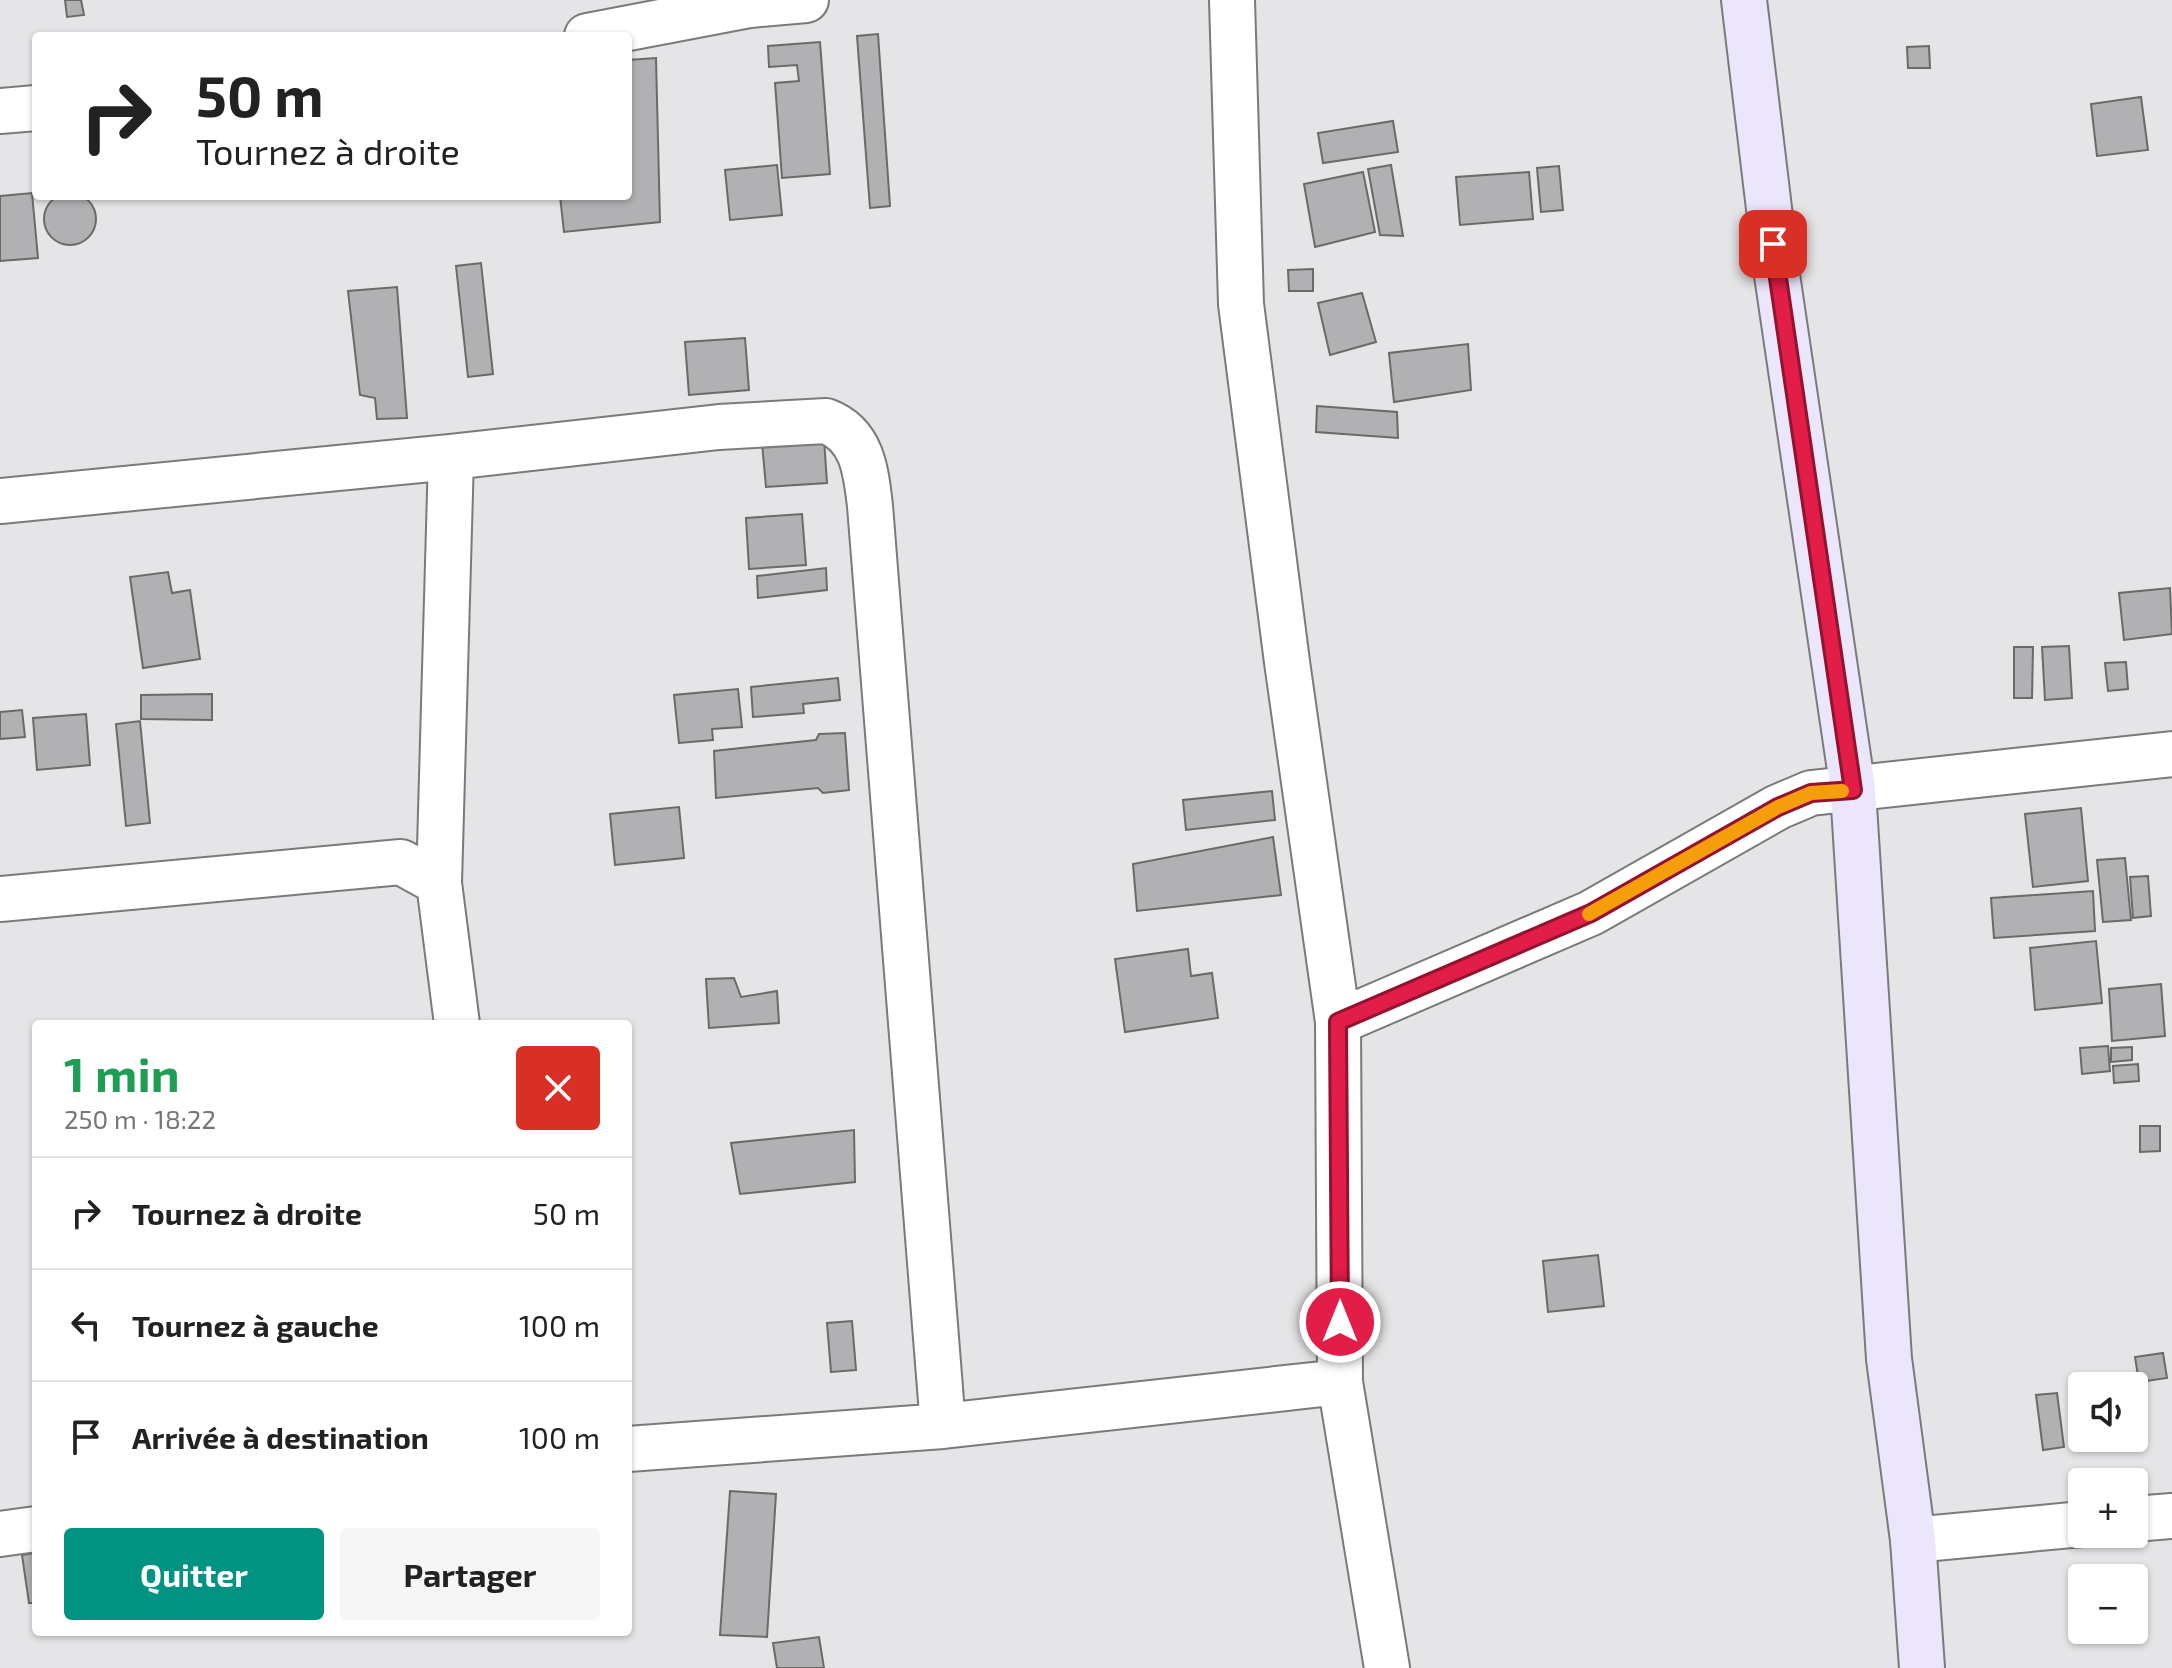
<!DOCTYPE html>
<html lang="fr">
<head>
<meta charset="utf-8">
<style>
  :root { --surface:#fff; --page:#f6f6f6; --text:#222; --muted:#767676; --line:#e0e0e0; --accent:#009381 }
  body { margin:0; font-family:"Exo 2",sans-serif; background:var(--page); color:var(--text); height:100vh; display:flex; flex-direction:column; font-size:30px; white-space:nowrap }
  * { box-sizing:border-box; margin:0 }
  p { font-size:26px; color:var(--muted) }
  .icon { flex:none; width:44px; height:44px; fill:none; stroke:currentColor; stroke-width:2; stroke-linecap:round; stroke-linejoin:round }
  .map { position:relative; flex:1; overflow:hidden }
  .sheet { position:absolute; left:32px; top:1020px; width:600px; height:616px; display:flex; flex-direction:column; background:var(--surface); border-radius:8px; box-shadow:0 2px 6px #0004 }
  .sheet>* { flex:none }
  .guide { position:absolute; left:32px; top:32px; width:600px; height:168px; border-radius:8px; box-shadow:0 2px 6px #0004; background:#fff; color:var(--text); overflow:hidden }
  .fabs { position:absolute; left:2068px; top:1372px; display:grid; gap:16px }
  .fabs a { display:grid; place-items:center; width:80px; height:80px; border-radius:8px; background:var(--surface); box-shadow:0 2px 6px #0004; font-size:40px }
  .pin { position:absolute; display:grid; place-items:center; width:68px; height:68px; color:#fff; margin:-34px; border-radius:16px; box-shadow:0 4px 12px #0006 }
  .me { position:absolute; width:88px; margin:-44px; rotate:0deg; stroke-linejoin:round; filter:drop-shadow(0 0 6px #0008) }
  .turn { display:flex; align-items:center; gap:28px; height:168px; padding:0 32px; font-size:36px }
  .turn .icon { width:104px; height:104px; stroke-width:2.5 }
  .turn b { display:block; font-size:56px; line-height:68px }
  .round { display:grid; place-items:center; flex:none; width:84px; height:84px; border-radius:8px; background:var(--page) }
  .headline { display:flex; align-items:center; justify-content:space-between; height:136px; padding:0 32px }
  h1 { font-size:48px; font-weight:700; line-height:60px; color:#1e9e55 }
  .button { display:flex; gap:16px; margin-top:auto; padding:16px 32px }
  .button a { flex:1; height:92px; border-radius:8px; background:var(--accent); color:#fff; font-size:32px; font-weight:700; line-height:92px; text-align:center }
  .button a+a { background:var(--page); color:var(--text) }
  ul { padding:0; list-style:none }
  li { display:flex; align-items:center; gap:24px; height:112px; padding:0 32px; border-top:2px solid var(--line) }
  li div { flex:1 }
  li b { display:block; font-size:30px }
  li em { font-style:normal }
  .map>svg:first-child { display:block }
  .building { fill:#b1b1b3; stroke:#6a6a6b; stroke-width:2 }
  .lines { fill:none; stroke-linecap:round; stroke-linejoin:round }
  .street-casing { stroke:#7a7a7c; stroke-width:48 }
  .secondary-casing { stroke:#7a7a7c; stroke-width:48 }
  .street { stroke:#fff; stroke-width:44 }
  .secondary { stroke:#ece6fc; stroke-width:44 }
  .route-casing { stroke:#92132f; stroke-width:20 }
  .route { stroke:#e11d48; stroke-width:14 }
  .slow { stroke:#f59e0b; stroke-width:14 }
</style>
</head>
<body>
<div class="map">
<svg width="2172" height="1668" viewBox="0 0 2172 1668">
  <rect width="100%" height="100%" fill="#e5e5e7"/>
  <path class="building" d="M65,0H81L84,15L67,17Z
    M878,34L890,206L870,208L857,36Z
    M820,42L830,174L782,178L775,83L799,81L797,65L769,67L768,46Z
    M1929,46L1930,68H1908L1907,47Z
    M656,58L660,222L564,232L560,196H628V60Z
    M2141,97L2148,150L2097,156L2091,104Z
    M1393,121L1398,152L1323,163L1318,133Z
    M777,165L782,215L730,220L725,170Z
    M1391,165L1403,236L1380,235L1368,169Z
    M1559,166L1563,210L1541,212L1537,168Z
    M1363,172L1375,232L1315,247L1304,184Z
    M1529,172L1533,219L1460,225L1456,177Z
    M44 219a26 26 0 1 1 52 0a26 26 0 1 1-52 0Z
    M32,193L38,258L0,261V196Z
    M481,263L493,374L468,377L456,266Z
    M1313,269V291H1289L1288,270Z
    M397,287L407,418L377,419L375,398L360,395L348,291Z
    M1362,293L1376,342L1330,355L1318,303Z
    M745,338L749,390L689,395L685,342Z
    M1468,344L1471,390L1394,402L1389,353Z
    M1317,406L1397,412L1398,438L1316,432Z
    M824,439L827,483L766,487L762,443Z
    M802,514L806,565L749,569L746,518Z
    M826,568L827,590L758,598L757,576Z
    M168,572L172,593L190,590L200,659L143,668L130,577Z
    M2170,588L2172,634L2124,640L2119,593Z
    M2069,646L2072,698L2045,700L2042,647Z
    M2014,647H2033L2032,698H2014Z
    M2126,662L2128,689L2108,691L2105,663Z
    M838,678L840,700L803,704L804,713L753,717L751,687Z
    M738,689L742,727L712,729L713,740L679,743L674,695Z
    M212,694V720L141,719V695Z
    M22,710L25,737L0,739V712Z
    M86,714L90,765L37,770L33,718Z
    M140,721L150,823L126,826L116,724Z
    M845,733L849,790L823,793L818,788L716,798L714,751L816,740L819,734Z
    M1272,791L1275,820L1186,830L1183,800Z
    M679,807L684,858L615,865L610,814Z
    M2081,808L2088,881L2033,887L2025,814Z
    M1273,837L1281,895L1137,911L1133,864Z
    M2125,858L2131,920L2103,922L2097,860Z
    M2148,876L2151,916L2133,918L2130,877Z
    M2093,891L2095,931L1994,938L1991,898Z
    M2096,941L2102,1003L2035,1010L2030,948Z
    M1188,949L1191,976L1212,973L1218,1018L1125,1032L1115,959Z
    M734,978L741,997L777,991L779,1023L709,1028L706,979Z
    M2161,984L2165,1036L2112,1041L2109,989Z
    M2108,1046L2110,1071L2082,1074L2080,1048Z
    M2132,1047V1060L2111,1062V1048Z
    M2138,1064L2139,1081L2114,1083L2113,1066Z
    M2140,1126H2160V1151L2140,1152Z
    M854,1130L855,1182L740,1194L731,1143Z
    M1598,1255L1604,1306L1548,1312L1543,1261Z
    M852,1321L856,1370L831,1372L827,1323Z
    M2163,1353L2167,1378L2139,1382L2135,1357Z
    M2057,1393L2064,1447L2043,1450L2036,1395Z
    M730,1491L776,1494L767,1637L720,1635Z
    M36,1553V1603H29L22,1555Z
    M819,1637L824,1668H777L773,1643Z"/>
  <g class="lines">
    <g class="street-casing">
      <path id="street" d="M1232,0L1241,304L1287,662L1338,1022L1340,1382L1387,1668
        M587,36L750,5L806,0
        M0,111L36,108
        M451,457L439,883L457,1024
        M0,501L451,457L719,427L826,421C863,435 866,472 870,506L943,1426
        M0,899L401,862L439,883
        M1338,1022L1591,913L1778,807L1811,793L2172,754
        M628,1449L943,1426L1340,1382
        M2134,1519L2172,1516
        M0,1534L36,1529
        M1913,1540L2082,1524"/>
    </g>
    <g class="secondary-casing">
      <path id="secondary" d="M1744,0L1777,275L1853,790L1889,1359L1913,1540L1922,1668"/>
    </g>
    <use href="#street" class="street"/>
    <use href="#secondary" class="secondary"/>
  </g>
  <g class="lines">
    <g class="route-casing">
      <path id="route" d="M1340,1322L1338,1022L1591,913L1778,807L1811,793L1853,790L1773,244"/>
    </g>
    <use href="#route" class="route"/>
    <path class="slow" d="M1589,914L1778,807L1811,793L1842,791"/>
  </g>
</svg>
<div class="fabs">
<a><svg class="icon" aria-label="sound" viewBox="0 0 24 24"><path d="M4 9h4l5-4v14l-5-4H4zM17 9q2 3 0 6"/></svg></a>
<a>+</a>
<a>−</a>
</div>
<div class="pin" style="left:1773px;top:244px;background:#d93025"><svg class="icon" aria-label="arrive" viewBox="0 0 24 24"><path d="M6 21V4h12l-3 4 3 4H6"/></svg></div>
<svg class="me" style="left:1340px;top:1322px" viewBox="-20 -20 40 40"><circle r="17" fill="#e11d48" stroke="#fff" stroke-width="3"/><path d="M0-11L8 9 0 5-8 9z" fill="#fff"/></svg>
<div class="guide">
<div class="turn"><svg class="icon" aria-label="right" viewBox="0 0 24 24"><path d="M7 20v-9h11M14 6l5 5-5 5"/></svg><div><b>50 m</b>Tournez à droite</div></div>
</div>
<section class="sheet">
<div class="headline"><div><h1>1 min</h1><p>250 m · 18:22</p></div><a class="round" style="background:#d93025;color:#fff"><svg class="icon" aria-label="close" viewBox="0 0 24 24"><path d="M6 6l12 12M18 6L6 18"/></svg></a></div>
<ul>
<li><svg class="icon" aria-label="right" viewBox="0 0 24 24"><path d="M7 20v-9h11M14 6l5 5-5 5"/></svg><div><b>Tournez à droite</b></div><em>50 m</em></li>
<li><svg class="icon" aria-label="left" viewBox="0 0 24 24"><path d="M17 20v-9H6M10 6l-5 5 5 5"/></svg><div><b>Tournez à gauche</b></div><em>100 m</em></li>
<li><svg class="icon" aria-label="arrive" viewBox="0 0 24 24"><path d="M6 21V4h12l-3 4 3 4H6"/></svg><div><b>Arrivée à destination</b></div><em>100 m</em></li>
</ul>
<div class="button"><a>Quitter</a><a>Partager</a></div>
</section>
</div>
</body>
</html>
